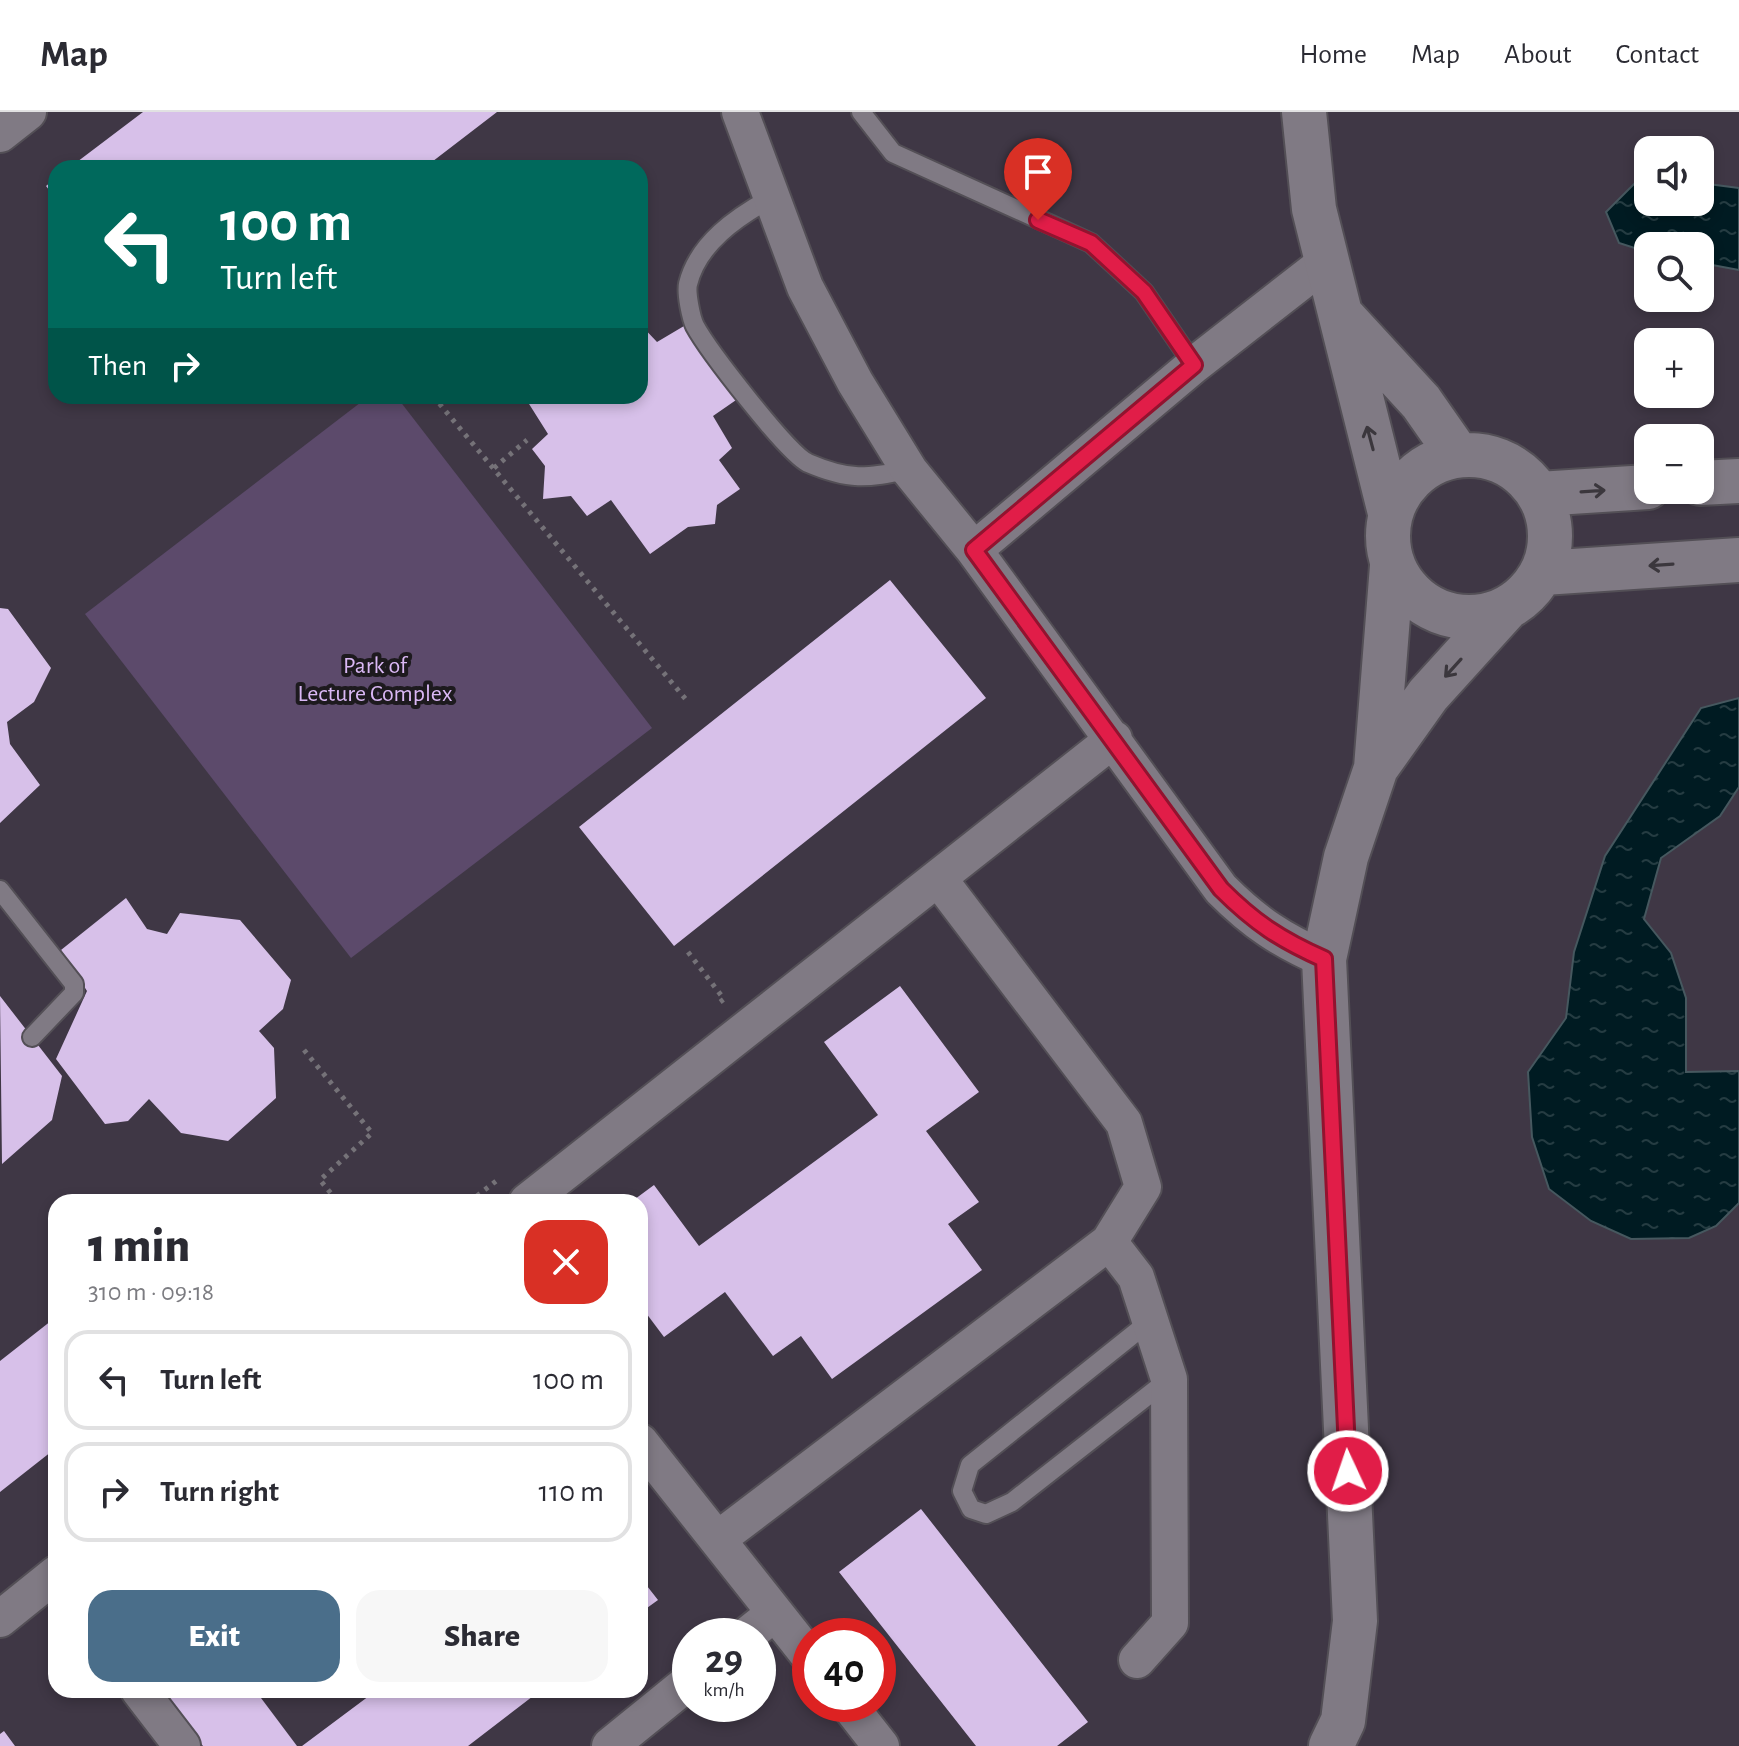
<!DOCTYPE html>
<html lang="en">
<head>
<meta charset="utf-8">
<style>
  :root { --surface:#fff; --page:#f7f7f7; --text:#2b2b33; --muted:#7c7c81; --line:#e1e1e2; --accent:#4a6e8a }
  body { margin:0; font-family:"Alegreya Sans",sans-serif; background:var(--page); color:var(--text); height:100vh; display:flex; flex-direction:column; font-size:30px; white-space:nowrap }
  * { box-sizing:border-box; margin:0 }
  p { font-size:26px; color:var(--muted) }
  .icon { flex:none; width:44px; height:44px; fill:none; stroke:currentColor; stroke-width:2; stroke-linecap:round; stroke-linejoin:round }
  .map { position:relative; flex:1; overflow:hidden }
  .drawer { position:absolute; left:48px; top:1082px; width:600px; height:504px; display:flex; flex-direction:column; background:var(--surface); border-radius:24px; box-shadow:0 4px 12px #0003 }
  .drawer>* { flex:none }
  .top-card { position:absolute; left:48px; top:48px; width:600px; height:244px; border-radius:24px; box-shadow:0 4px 12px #0003; background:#00695c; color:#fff; overflow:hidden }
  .controls { position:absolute; left:1634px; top:24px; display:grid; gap:16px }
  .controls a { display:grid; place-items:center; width:80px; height:80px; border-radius:16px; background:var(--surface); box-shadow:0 4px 12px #0003; font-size:40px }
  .speed { position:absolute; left:672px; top:1506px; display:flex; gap:16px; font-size:40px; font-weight:700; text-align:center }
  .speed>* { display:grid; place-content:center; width:104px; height:104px; border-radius:50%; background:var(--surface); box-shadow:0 4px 12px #0003; line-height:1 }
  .speed small { font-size:20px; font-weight:400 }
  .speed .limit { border:12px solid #d22; background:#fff; color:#111 }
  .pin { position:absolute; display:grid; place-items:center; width:68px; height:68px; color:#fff; margin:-82px -34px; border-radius:50% 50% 50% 0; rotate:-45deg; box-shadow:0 0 8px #0007 }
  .pin .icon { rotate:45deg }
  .me { position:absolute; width:88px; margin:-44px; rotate:357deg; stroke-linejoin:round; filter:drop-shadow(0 0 6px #0008) }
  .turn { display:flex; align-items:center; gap:28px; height:168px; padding:0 40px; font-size:36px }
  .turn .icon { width:104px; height:104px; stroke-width:2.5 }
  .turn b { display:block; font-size:56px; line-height:68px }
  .then { display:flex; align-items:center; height:76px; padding:0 40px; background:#0003; gap:16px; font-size:30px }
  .round { display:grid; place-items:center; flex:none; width:84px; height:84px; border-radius:24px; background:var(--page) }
  .summary { display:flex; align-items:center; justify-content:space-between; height:136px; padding:0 40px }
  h1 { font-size:48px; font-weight:800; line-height:60px }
  .primary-button { display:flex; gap:16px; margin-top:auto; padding:16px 40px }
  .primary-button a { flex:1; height:92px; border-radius:24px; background:var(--accent); color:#fff; font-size:32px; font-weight:800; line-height:92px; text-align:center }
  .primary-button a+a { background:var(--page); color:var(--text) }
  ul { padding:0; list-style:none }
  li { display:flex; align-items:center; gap:24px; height:100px; margin:0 16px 12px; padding:0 24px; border:4px solid var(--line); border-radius:24px }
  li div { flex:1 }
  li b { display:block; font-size:30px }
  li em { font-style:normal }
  header { display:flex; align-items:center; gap:48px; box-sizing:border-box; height:112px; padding:0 40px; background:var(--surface); border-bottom:2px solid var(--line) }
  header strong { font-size:38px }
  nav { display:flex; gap:44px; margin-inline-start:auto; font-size:28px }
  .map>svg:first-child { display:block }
  .built { fill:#3f3745; fill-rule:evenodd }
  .park { fill:#5c4a6b }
  .water { fill:url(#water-ripples); stroke:#46585f; stroke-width:2 }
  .building { fill:#d7c0e9 }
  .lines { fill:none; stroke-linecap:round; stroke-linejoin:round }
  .lane-casing { stroke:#534f56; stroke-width:22 }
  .street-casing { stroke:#534f56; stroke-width:40 }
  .secondary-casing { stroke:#534f56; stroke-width:48 }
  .path { stroke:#757278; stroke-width:5; stroke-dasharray:4 6; stroke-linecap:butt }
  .lane { stroke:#807a84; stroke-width:18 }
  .street { stroke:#807a84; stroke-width:36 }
  .secondary { stroke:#807a84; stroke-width:44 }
  .oneway { stroke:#3b373d }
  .route-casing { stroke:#92132f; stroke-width:20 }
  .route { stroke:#e11d48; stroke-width:14 }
  .labels { text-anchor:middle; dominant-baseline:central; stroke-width:8; stroke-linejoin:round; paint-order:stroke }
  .park-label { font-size:24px; fill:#dab8f5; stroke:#1d1a1e }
</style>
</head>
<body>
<header>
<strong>Map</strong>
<nav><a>Home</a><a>Map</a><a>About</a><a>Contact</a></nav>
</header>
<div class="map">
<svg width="1739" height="1634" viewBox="0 0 1739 1634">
  <defs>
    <pattern id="water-ripples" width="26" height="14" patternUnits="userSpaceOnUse" patternTransform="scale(2)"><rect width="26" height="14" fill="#001b22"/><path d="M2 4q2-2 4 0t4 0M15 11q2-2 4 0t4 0" fill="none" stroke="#253c42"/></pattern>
  </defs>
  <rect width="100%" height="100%" fill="#36323a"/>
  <path class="built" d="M0,0H1739V1634H0ZM1648,38H1700V90H1648ZM56,56H640V284H56ZM1648,134H1700V186H1648ZM1648,230H1700V282H1648ZM1648,326H1700V378H1648ZM56,1090H640V1578H56ZM690,1524H758V1592H690ZM810,1524H878V1592H810Z"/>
  <path class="park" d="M369,284H396L652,616L351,846L85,502Z"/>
  <path class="water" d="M1645,61L1648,90H1700V71L1739,76V158L1707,152L1693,123L1648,134L1644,139L1619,131L1606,100Z
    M1739,586V675L1720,704L1661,746L1644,807L1671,841L1686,886V960L1739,959V1091L1716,1114L1689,1126L1631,1127L1591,1109L1549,1077L1532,1025L1528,960L1566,906L1574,840L1605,744L1701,596Z"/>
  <path class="building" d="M143,0H497L424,56H69Z
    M56,66V87L46,74Z
    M640,212L657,230L684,214L739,286L713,304L732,336L719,348L740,377L717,393L715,412L688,415L650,442L611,388L587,404L571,384L543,387L545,354L532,337L548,322L524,284H640Z
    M890,468L986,586L674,834L579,715Z
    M0,496L8,497L51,556L34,590L7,610L10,632L40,673L0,711Z
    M126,786L147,817L167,822L180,801L240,808L291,868L283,897L259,919L274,936L276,986L228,1029L181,1021L149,987L128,1009L105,1012L56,947L87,879L61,838Z
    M900,874L979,980L926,1019L979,1090L948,1112L982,1158L832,1267L801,1224L773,1244L725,1180L664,1225L640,1193V1090H631L654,1073L699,1134L878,1003L824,930Z
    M0,884L62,964L52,1008L2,1052Z
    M56,1205V1336L0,1380V1249Z
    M921,1397L1088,1610L1057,1634H976L839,1460Z
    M640,1465L658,1488L640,1501Z
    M159,1578H255L297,1634H203Z
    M377,1578H541L468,1634H302Z
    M4,1619L15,1634H0V1622Z"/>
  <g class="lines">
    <g class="lane-casing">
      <path id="lane" d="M861,0L893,41L1091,131L1144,180L1194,253
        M771,86C737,105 698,131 688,172C686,181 691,206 695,214C708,238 787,341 808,351C850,369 866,366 909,358
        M0,778L74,872V881L32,925
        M1150,1209L970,1353L962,1379L971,1397L986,1402L1012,1390L1169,1267"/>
    </g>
    <g class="street-casing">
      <path id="street" d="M740,0L805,175L855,270L909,358L974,438L1221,777C1255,811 1281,828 1324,847
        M0,22L28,0
        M974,438L1194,253L1326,150
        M527,1090L1114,627
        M1109,1130L1136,1165L1169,1267L1170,1511L1137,1548
        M640,1330L810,1545
        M718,1427L1109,1130L1143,1075L1124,1011L938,766
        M0,1507L56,1462
        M746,1524L775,1501
        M139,1578L182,1634
        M848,1592L881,1634
        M610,1634L690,1569"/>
    </g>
    <g class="secondary-casing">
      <path id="secondary" d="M1304,0L1314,97L1390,401
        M1341,203L1421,290L1458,343
        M1388 424a81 81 0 1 1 162 0a81 81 0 1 1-162 0Z
        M1700,371L1739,369
        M1539,382L1648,375
        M1543,461L1739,448
        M1376,656L1428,583L1505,498
        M1331,1634L1343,1609L1355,1509L1324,847L1346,745L1376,656L1392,454"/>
    </g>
    <path class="path" d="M433,284L688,590
      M494,356L527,328
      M688,840L724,887L720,890
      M304,938L372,1021L320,1068L338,1090
      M469,1090L500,1066"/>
    <use href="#lane" class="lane"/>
    <use href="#street" class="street"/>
    <use href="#secondary" class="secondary"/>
  </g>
  <defs><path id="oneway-shaft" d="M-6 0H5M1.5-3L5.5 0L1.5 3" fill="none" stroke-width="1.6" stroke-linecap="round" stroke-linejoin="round" transform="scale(2)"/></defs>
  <g class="oneway">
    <use href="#oneway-shaft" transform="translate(1370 326) rotate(-105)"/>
    <use href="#oneway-shaft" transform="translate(1593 379) rotate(-4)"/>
    <use href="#oneway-shaft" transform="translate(1661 453) rotate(176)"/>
    <use href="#oneway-shaft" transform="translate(1453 556) rotate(132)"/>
  </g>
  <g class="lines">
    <g class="route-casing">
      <path id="route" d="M1038,108L1091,131L1144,180L1194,253L974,438L1221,777C1255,811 1281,828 1324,847L1348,1359"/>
    </g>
    <use href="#route" class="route"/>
  </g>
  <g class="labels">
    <g class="park-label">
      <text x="375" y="554">Park of<tspan x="375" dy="28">Lecture Complex</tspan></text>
    </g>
  </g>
</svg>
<div class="controls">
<a><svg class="icon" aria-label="sound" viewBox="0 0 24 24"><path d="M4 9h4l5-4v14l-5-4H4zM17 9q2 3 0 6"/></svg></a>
<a><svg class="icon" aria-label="search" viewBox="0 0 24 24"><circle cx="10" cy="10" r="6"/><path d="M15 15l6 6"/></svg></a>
<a>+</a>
<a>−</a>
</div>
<div class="speed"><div>29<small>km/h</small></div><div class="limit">40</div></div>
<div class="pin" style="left:1038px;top:108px;background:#d93025"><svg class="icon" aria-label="arrive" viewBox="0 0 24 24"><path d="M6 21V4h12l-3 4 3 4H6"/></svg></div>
<svg class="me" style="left:1348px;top:1359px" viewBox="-20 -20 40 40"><circle r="17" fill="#e11d48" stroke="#fff" stroke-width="3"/><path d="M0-11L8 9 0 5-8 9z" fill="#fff"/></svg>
<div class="top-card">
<div class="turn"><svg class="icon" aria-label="left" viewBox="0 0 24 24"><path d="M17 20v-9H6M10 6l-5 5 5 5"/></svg><div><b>100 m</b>Turn left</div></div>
<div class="then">Then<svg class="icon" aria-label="right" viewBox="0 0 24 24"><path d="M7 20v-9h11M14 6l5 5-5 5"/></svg></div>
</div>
<section class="drawer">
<div class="summary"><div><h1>1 min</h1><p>310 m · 09:18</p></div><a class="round" style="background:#d93025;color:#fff"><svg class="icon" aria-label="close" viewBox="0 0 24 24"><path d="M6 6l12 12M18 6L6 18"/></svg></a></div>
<ul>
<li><svg class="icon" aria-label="left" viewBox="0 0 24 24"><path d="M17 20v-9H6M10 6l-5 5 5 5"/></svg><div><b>Turn left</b></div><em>100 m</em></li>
<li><svg class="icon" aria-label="right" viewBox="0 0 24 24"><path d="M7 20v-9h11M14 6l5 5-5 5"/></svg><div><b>Turn right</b></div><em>110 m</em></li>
</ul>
<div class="primary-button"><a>Exit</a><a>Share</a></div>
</section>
</div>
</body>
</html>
